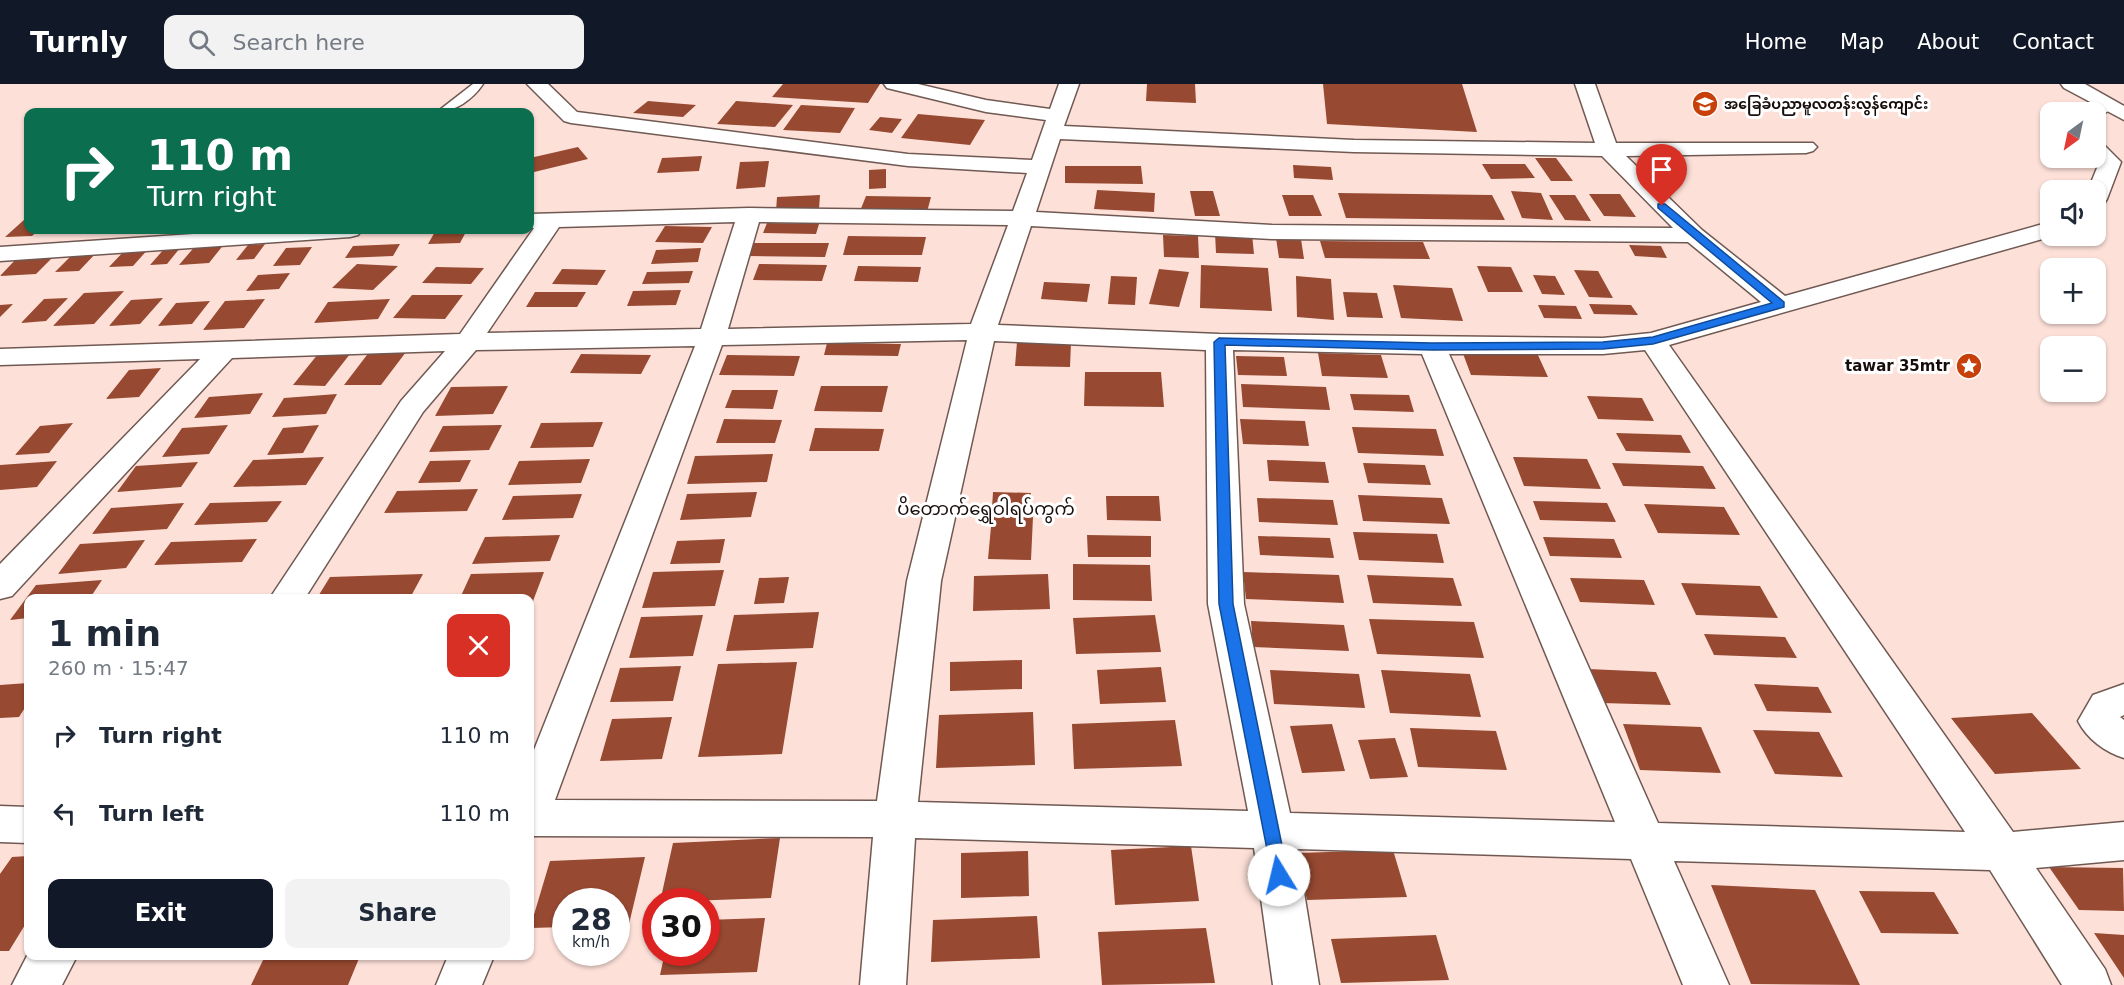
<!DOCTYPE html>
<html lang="en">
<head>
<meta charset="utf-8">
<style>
  :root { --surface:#fff; --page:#f2f2f3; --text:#1f2937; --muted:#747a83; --accent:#111827 }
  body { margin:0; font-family:"DejaVu Sans","Noto Sans Myanmar",sans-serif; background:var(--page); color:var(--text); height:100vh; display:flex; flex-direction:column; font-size:22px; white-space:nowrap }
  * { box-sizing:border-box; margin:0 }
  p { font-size:20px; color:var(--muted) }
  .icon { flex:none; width:33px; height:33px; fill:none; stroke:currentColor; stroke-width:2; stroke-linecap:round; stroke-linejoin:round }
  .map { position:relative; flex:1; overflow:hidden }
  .details { position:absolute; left:24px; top:510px; width:510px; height:366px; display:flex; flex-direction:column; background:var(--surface); border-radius:12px; box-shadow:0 2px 4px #0004 }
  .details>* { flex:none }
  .top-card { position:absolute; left:24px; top:24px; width:510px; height:126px; border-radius:12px; box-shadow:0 2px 4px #0004; background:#0b6e4f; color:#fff; overflow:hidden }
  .needle { width:39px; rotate:213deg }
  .fabs { position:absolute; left:2040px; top:18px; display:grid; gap:12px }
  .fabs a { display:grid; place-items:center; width:66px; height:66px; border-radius:12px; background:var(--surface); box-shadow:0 2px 4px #0004; font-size:30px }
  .speed { position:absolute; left:552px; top:804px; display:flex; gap:12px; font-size:30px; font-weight:700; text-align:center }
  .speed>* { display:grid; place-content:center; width:78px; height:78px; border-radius:50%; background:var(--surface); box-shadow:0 2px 4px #0004; line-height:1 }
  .speed small { font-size:15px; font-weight:400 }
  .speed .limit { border:9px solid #d22; background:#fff; color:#111 }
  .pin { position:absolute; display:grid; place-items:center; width:51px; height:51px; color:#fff; margin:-62px -26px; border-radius:50% 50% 50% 0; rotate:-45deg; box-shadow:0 0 6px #0007 }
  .pin .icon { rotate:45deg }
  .me { position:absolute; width:66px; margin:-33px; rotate:351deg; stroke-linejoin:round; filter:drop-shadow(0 0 4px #0008) }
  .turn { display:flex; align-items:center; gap:21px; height:126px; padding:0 24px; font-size:27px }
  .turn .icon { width:78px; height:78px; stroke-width:2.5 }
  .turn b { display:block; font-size:42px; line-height:51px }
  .round { display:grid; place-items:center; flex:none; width:63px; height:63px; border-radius:12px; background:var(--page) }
  .headline { display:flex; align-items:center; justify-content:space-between; height:102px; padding:0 24px }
  h1 { font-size:36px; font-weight:800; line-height:45px }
  .primary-button { display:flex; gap:12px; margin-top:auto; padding:12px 24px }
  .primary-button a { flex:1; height:69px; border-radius:12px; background:var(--accent); color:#fff; font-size:24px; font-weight:800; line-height:69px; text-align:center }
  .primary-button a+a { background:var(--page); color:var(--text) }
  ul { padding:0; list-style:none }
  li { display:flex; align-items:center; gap:18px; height:78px; padding:0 24px }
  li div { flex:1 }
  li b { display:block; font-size:22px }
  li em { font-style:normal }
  header { display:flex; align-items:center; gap:36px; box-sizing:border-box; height:84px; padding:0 30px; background:var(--accent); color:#fff }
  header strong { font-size:28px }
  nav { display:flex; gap:33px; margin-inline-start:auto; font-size:21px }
  .search { width:420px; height:54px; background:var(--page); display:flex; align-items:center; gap:15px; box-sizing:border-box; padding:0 21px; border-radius:12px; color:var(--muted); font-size:22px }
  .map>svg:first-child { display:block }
  .building { fill:#974931 }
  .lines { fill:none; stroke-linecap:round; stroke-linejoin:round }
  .service-casing { stroke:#705952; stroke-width:3 }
  .minor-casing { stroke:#705952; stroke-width:3 }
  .trunk-casing { stroke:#705952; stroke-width:3 }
  .service { fill:#fff; fill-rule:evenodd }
  .minor { fill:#fff; fill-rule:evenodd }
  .trunk { fill:#fff; fill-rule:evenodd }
  .route { fill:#1a73e8; stroke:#114b97; stroke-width:1.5 }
  .labels { text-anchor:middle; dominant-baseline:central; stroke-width:6; stroke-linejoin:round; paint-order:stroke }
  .far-poi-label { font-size:14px; font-weight:bold; fill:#170e0c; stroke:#fff; text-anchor:start }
  .poi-label { font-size:15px; font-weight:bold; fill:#170e0c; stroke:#fff; text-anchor:end }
  .quarter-label { font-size:18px; fill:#170e0c; stroke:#fff }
</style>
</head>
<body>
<header>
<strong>Turnly</strong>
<div class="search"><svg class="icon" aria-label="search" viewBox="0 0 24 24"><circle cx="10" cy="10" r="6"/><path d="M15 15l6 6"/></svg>Search here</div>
<nav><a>Home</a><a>Map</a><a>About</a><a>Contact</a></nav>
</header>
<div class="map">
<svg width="2124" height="901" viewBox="0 0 2124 901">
  <rect width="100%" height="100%" fill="#fde1d9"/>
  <path class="building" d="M783,0H880L868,19L772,13Z
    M1147,0H1195L1196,19L1146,17Z
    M1323,0H1462L1477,48L1327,40Z
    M648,17L696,21L683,33L633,29Z
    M736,17L793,21L775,43L717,40Z
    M801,21L855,24L840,49L783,46Z
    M918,30L985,36L970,61L901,54Z
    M880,33L902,35L892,49L869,46Z
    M578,63L588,75L530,89V74Z
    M702,72L699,87L657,89L662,74Z
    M1535,74H1556L1573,97H1551Z
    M769,77L765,103L736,105L740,78Z
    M1482,80H1525L1535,94L1491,95Z
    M1293,81L1331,83L1333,96L1294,94Z
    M1065,82H1141L1143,100L1065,99Z
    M886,85V104L869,105V86Z
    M1097,106L1155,109L1154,128L1094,125Z
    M1190,107H1213L1220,132H1195Z
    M1511,107L1541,109L1553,136L1522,134Z
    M1338,109L1492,111L1505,136L1346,134Z
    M1589,110H1620L1636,133L1604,132Z
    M820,111L819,125L776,127L777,113Z
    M1282,111H1313L1322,132H1289Z
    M1549,111H1575L1591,137L1565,136Z
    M866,112L931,113L927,128L860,127Z
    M25,135H28V146H39L32,152L5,153Z
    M767,139L819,140L816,150L763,149Z
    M665,142L712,143L703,159L655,158Z
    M436,146H467L460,159L428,160Z
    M1215,149L1252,150L1254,170L1216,169Z
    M1163,151L1198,152L1199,174L1164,173Z
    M848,152L926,153L922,171H843Z
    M1276,154L1301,155L1304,175L1279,174Z
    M1320,157L1423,158L1430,175L1325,174Z
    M225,159L209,179L179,181L197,160Z
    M753,159H829L825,173L748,172Z
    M265,160L254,175L236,176L248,161Z
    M400,160L393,172L345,174L353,162Z
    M1629,161L1661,162L1667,174L1635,172Z
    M150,163L133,182L109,183L126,165Z
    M312,163L300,181L273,182L286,164Z
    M180,164L167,180L150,181L164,165Z
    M701,164L698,178L651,180L656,166Z
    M97,168L79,187L55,188L73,170Z
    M55,171L36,190L0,192L18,173Z
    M357,180L398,182L373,206L332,204Z
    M759,180L827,181L822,197L753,196Z
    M1201,181L1268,184L1272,227L1200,224Z
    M858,182L921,183L918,198L854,197Z
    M1477,182L1511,183L1523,208H1488Z
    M436,183L484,184L471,200L422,199Z
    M562,185L606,186L597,201L552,200Z
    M1159,185L1189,188L1179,223L1149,220Z
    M1574,186L1598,187L1613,214L1589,213Z
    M693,187L689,199L642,200L647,188Z
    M290,189L279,205L246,207L258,191Z
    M1533,191L1555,192L1565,211L1542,210Z
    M1111,192L1137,193L1135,221L1108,220Z
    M1296,192L1331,195L1334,236L1297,233Z
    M1044,198L1090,200L1087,218L1041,215Z
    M1393,201L1452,204L1463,237L1401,234Z
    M681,206L676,221L627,222L633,207Z
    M124,207L94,240L53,242L84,209Z
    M535,208H586L577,223H526Z
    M1343,208L1377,209L1383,234L1347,233Z
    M412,211H463L445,235L393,234Z
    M68,214L46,237L21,239L44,215Z
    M163,214L140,240L109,242L131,216Z
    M265,215L244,244L203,246L225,217Z
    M390,215L378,235L314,239L328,218Z
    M210,217L192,240L158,242L176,219Z
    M13,220L0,233V221Z
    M1589,220L1631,221L1638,231L1594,230Z
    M1538,221L1576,222L1582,235L1544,234Z
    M1017,258L1071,259L1070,283L1015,282Z
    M827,259L901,260L898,272L824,271Z
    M370,267L406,268L381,301H344Z
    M1462,267L1537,269L1548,293L1471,291Z
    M1318,269L1381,271L1388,294L1322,292Z
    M318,270H350L325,302L293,301Z
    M581,270L651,271L641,290L570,289Z
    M727,271L800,272L794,292L719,291Z
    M1236,272L1284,273L1287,292L1238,291Z
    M161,284L139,313L106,315L129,286Z
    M1085,288H1161L1164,323L1084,322Z
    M1241,300L1326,303L1330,326L1243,323Z
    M508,302L493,330L435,332L451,303Z
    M821,302H888L882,328L814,327Z
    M732,306H778L773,325L725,324Z
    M263,309L250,330L194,334L209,313Z
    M337,310L326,330L272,333L284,314Z
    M1350,310L1409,311L1414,328L1354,326Z
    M1587,312L1642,314L1654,337L1598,335Z
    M724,335L782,336L775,359H716Z
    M1240,335L1305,337L1309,362L1243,360Z
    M603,338L593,363L530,364L541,339Z
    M73,339L49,369L15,371L40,342Z
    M228,341L209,370L162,373L182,344Z
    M319,341L303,369L267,371L283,344Z
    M502,341L489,366L429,368L443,342Z
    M1352,343L1436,345L1444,372L1358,369Z
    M815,344L884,345L879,367H809Z
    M1616,349L1681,351L1691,369L1626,367Z
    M773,370L767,398L687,400L695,372Z
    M324,373L306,401L233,403L253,376Z
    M1513,373L1587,375L1601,405L1524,402Z
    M590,375L581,399L508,401L519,377Z
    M471,376L460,398L418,399L430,377Z
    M1267,376L1325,378L1329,399L1269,397Z
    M57,377L37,403L0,406V381Z
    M198,378L181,403L117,408L136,382Z
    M1363,379L1425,381L1431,401L1368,399Z
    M1612,379L1703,382L1716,405L1623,402Z
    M478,405L467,427L384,429L397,407Z
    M757,408L751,433L680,436L687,410Z
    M993,408L1031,409L1030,425L992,424Z
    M582,410L573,434L502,436L513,412Z
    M1358,411L1442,414L1450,440L1363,437Z
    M1106,412H1159L1161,437L1107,436Z
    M1257,414L1333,416L1338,441L1259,438Z
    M282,417L267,438L194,441L210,419Z
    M1533,417L1607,419L1616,438L1540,436Z
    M184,419L167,445L92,450L111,424Z
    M1644,420L1724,423L1740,451L1658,449Z
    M992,432L1033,433L1031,476L988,475Z
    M1353,448L1437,450L1444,479L1359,476Z
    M560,451L550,477L472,480L485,453Z
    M1087,451L1151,452V473H1088Z
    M1258,452L1330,454L1334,474L1260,471Z
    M1543,453L1614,455L1622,474L1550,472Z
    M257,455L242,478L154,481L171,458Z
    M725,455L720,479L670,480L677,457Z
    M145,456L126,484L58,490L80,460Z
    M1073,480L1150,481L1152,517L1073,516Z
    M724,486L715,522L642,524L653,488Z
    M544,488L530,525V514H460L471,490Z
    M1243,488L1339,491L1344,519L1246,515Z
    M423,490L410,514H317L330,493Z
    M1048,490L1050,525L973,527L974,492Z
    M1367,491L1453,494L1462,522L1373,519Z
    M789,493L784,519L754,520L759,494Z
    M1570,494L1644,496L1655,521L1580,518Z
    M102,496L90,514H28V534L10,536L36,501Z
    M1681,499L1760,502L1778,534L1696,531Z
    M819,528L813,564L726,567L734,531Z
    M703,531L693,572L629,574L641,533Z
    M1155,531L1161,568L1076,570L1073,534Z
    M1369,535L1474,538L1484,574L1377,570Z
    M1251,537L1344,541L1349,567L1253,563Z
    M1704,550L1785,553L1797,574L1714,571Z
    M1022,576V605L950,607V578Z
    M797,578L782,670L698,673L718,580Z
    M681,582L673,617L610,618L620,584Z
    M1161,583L1166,618L1100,620L1097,586Z
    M1588,585L1656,588L1671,621L1602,619Z
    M1270,586L1359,590L1365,624L1274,620Z
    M1381,586L1470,590L1481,633L1390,629Z
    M28,599V619L19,633L0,634V601Z
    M1754,600L1818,603L1832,629L1767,627Z
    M1033,628L1035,681L936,684L939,631Z
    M2032,629L2081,685L1995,690L1951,634Z
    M672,633L662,675L600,677L612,635Z
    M1175,636L1182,682L1074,685L1072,640Z
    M1332,640L1345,687L1302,689L1290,642Z
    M1623,640L1701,643L1721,689L1640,686Z
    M1410,644L1496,647L1507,686L1418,683Z
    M1753,646L1819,648L1843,693L1775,690Z
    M1395,654L1408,693L1370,695L1358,656Z
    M780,754L771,814L660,818L673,759Z
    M1191,762L1199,817L1115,821L1111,766Z
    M1393,766L1407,813L1307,816L1297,769Z
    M1028,767L1029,812L961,814V769Z
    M28,772V836L9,867H0V790L12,773Z
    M645,773L629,840L616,841V818H566V843L530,844L550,777Z
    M2049,783L2123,784L2124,827L2079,826Z
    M1711,801L1815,806L1860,901L1751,900Z
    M1859,807L1934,808L1959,850L1881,849Z
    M1037,832L1040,874L931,878L933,836Z
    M765,834L757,888L660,891L665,868H706V836Z
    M1206,844L1215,899L1102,901L1098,848Z
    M2094,849L2124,851V894Z
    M1436,851L1449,896L1341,899L1331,855Z
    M265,872H360L348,901H251Z"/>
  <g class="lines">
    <g class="service-casing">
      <path id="service" d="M473,0H483C473,15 455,28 437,28Z"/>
    </g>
    <g class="minor-casing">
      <path id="minor" d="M527,0H548L577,28L908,70L1032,76L1046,36L986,28L887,4L884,0H918L986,16L1050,25L1059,0H1079L1064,42L1354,56L1595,59L1575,0H1595L1616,59H1813L1817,63L1813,67L1806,69L1626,72L1702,146L1785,212L2050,138V152H2053L1669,261L2013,748L2124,738V776L2036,784L2105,885L2111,901H2062L1990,786L1674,777L1729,901H1683L1631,775L1297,765L1319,901H1273L1254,764L915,754L906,901H860L873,753L530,752V676L695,262L476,266L423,328L305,514H270L401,317L445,267L232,274L12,512L0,515V480L200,275L0,281V265L460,250L534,144H530V130L749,124L1013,127L1027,89L908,82L571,39L564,37ZM1060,55L1354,68L1602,72L1673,144L1272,141L1036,128ZM735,138L701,245L487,249L559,143ZM759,138L1008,141L971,240L728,245ZM1031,142L1272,155L1688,158L1761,218L1651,249L1603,254L1219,250L998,241ZM967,256L907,497L877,717L555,716L722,261ZM994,257L1206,266L1208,520L1248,727L918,718L941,497ZM1233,266L1422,270L1615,738L1290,729L1244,520ZM1645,266L1965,748L1658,739L1449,270H1603Z
        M2106,15L2113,17L2116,21L2113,25L2096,33V28H2080L2083,24Z
        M2096,60L2104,61L2121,78L2107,115L2104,120L2096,122V106H2088L2099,79L2092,74H2096Z
        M253,146H362L358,151L350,153L0,177V163Z
        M2124,600V631L2120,633L2124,636V674C2105,668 2087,655 2078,637L2093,611Z
        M0,722L28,723V759L0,758Z
        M28,870V872H77L62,901H12Z
        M448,872H494L482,901H436Z"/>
    </g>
    <g class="trunk-casing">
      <path id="trunk" d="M2061,0H2085L2124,22V36L2064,4Z"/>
    </g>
    <use href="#service" class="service"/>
    <use href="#minor" class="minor"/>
    <use href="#trunk" class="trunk"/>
  </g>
  <path class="route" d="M1658,120H1665L1784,218V223L1653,260L1603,265L1432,266L1225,261L1233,520L1288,791L1286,796L1279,799L1273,796L1219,520L1214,258L1219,254L1432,259L1603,258L1653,253L1772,219L1658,124Z"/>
  <defs>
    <g id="school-disc" transform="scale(1.35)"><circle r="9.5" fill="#c74009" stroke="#fff"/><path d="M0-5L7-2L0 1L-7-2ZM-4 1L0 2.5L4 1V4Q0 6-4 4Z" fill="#fff"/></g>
    <g id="sight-disc" transform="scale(1.35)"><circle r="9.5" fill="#c74009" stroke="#fff"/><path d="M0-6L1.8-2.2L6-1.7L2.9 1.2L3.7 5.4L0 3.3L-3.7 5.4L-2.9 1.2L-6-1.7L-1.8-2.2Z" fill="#fff"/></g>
  </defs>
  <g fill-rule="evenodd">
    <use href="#school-disc" x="1705" y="20"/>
    <use href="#sight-disc" x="1969" y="282"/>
  </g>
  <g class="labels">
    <g class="far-poi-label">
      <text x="1724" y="20">အခြေခံပညာမူလတန်းလွန်ကျောင်း</text>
    </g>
    <g class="poi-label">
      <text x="1950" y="282">tawar 35mtr</text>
    </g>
    <g class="quarter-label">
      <text x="986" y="424">ပိတောက်ရွှေဝါရပ်ကွက်</text>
    </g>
  </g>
</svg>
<div class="fabs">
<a><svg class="needle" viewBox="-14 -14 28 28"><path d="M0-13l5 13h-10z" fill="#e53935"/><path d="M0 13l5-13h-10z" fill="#747a83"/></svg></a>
<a><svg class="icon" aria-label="sound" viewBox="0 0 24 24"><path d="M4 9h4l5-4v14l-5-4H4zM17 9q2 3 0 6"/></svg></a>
<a>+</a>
<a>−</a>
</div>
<div class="speed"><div>28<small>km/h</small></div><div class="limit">30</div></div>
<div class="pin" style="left:1662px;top:122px;background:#d93025"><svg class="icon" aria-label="arrive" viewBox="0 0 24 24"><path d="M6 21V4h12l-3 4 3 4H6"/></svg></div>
<svg class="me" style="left:1279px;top:791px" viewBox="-20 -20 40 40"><circle r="19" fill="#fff"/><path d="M0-13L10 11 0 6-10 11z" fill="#1a73e8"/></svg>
<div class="top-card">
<div class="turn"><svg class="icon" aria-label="right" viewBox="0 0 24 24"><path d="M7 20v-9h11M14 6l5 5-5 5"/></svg><div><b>110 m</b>Turn right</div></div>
</div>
<section class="details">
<div class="headline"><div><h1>1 min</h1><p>260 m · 15:47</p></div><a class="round" style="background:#d93025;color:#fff"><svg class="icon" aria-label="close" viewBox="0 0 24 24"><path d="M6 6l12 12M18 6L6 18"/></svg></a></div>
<ul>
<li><svg class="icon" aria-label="right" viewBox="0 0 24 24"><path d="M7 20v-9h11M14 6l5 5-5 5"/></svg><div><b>Turn right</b></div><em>110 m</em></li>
<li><svg class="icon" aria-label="left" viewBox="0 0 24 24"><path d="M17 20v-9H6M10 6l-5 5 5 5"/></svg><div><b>Turn left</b></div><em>110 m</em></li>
</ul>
<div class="primary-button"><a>Exit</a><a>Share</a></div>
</section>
</div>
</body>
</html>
